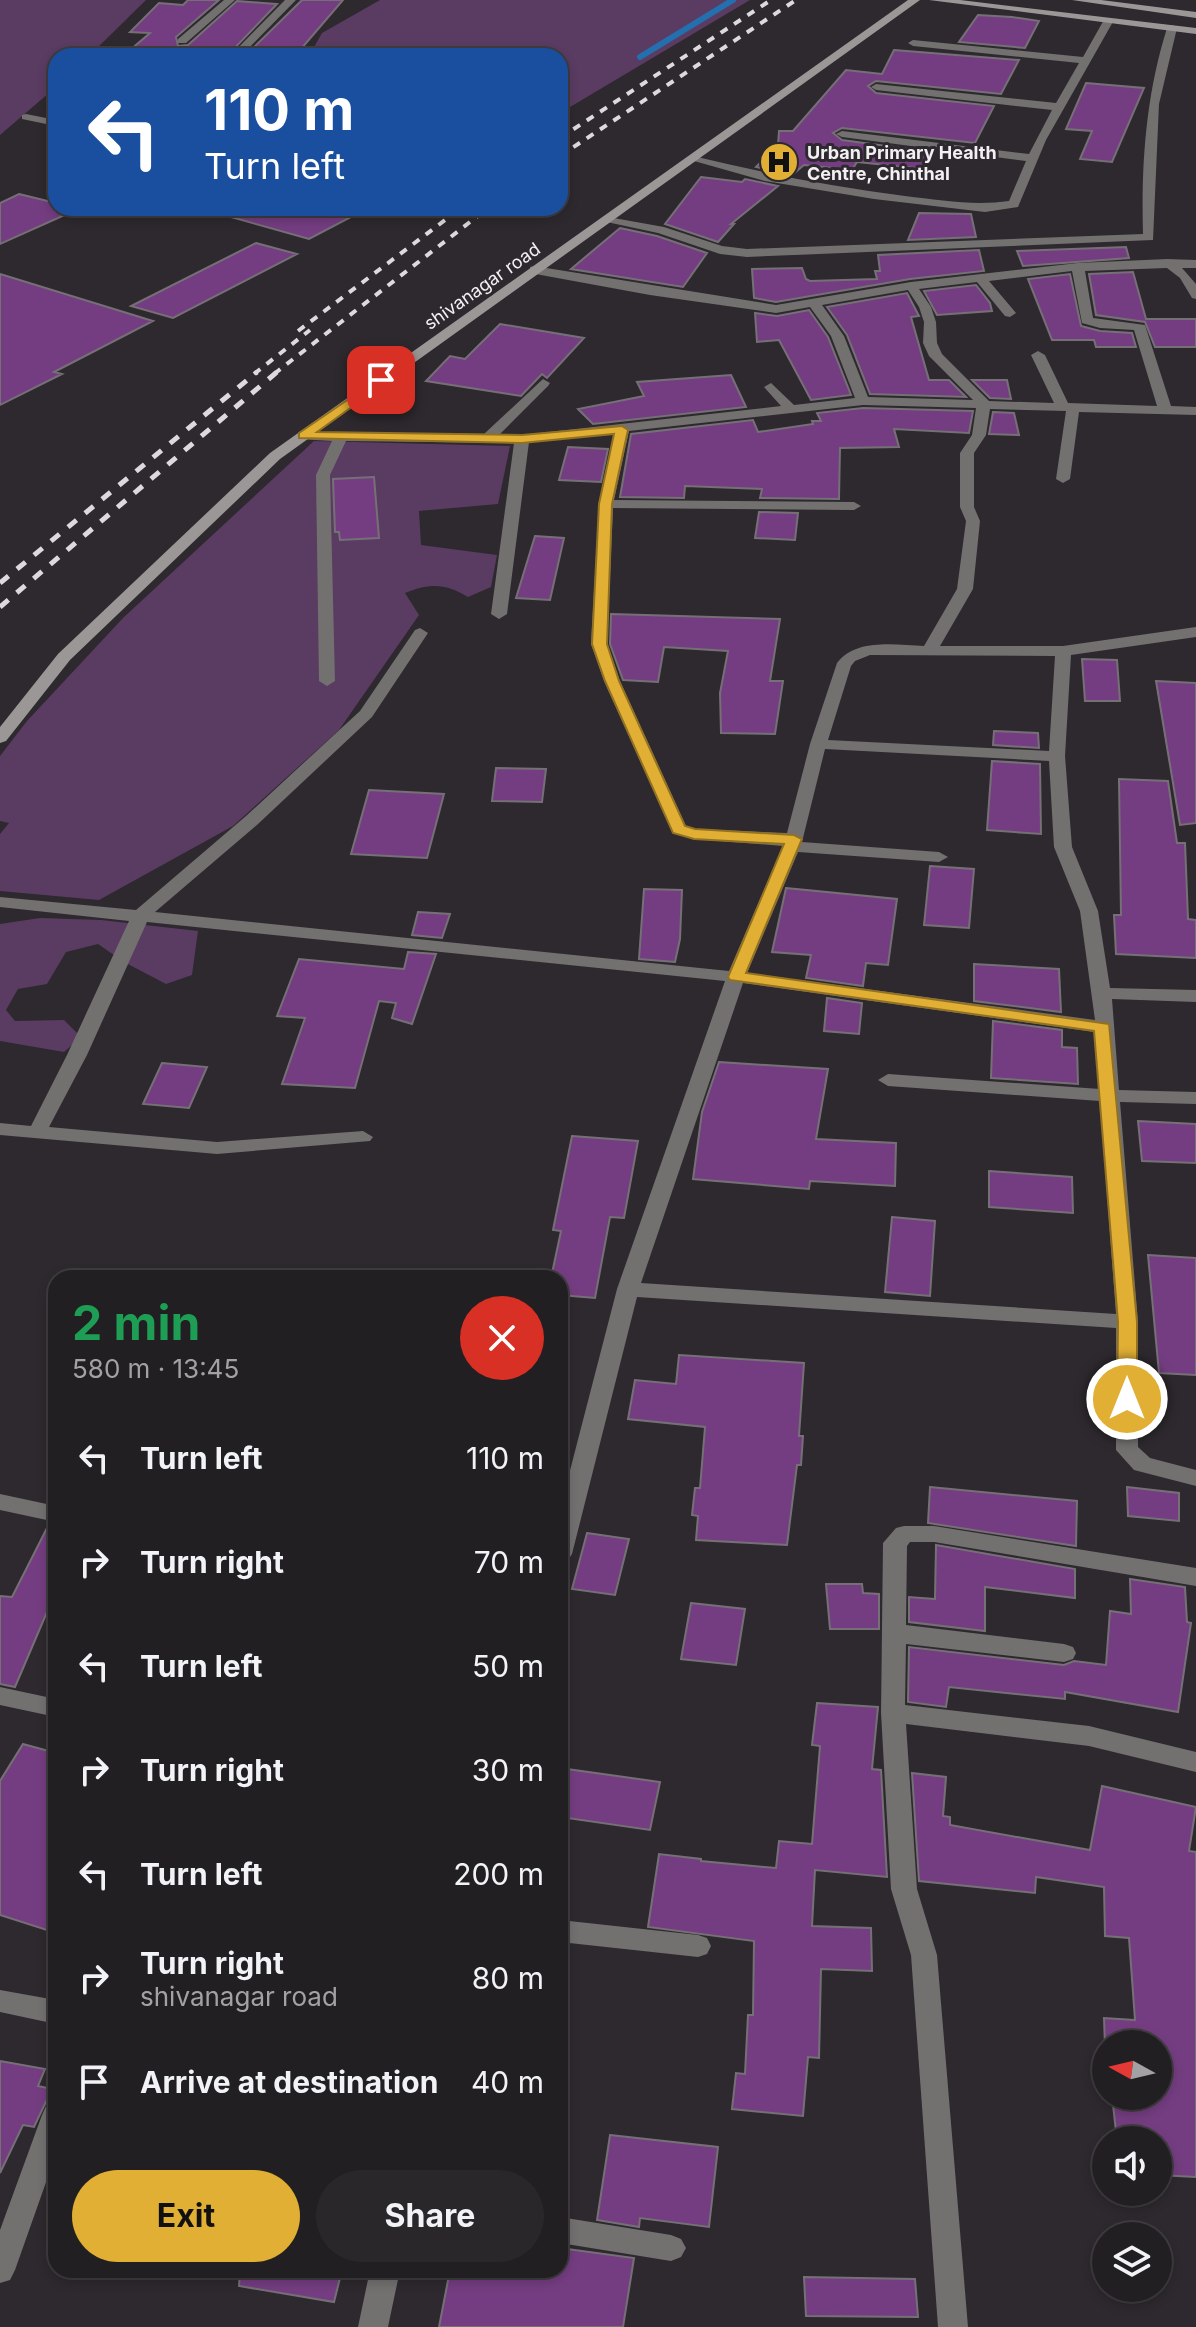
<!DOCTYPE html>
<html lang="en">
<head>
<meta charset="utf-8">
<style>
  :root { --surface:#221f22; --page:#2a272a; --text:#f1f3f6; --muted:#a2a2a5; --line:#3f3d40; --accent:#e1af34 }
  body { margin:0; font-family:Inter,sans-serif; background:var(--page); color:var(--text); height:100vh; display:flex; flex-direction:column; font-size:30px; white-space:nowrap }
  * { box-sizing:border-box; margin:0 }
  p { font-size:26px; color:var(--muted) }
  .icon { flex:none; width:44px; height:44px; fill:none; stroke:currentColor; stroke-width:2; stroke-linecap:round; stroke-linejoin:round }
  .map { position:relative; flex:1; overflow:hidden }
  .sheet { position:absolute; left:48px; top:1270px; width:520px; height:1008px; display:flex; flex-direction:column; background:var(--surface); border-radius:24px; box-shadow:0 4px 12px #0003,0 0 0 2px var(--line) }
  .sheet>* { flex:none }
  .top-card { position:absolute; left:48px; top:48px; width:520px; height:168px; border-radius:24px; box-shadow:0 4px 12px #0003,0 0 0 2px var(--line); background:#1a4fa0; color:#fff; overflow:hidden }
  .needle { width:52px; rotate:278deg }
  .controls { position:absolute; left:1092px; top:2030px; display:grid; gap:16px }
  .controls a { display:grid; place-items:center; width:80px; height:80px; border-radius:50%; background:var(--surface); box-shadow:0 4px 12px #0003,0 0 0 2px var(--line); font-size:40px }
  .pin { position:absolute; display:grid; place-items:center; width:68px; height:68px; color:#fff; margin:-34px; border-radius:16px; box-shadow:0 4px 12px #0006 }
  .me { position:absolute; width:88px; margin:-44px; rotate:0deg; stroke-linejoin:round; filter:drop-shadow(0 0 6px #0008) }
  .turn { display:flex; align-items:center; gap:28px; height:168px; padding:0 24px; font-size:36px }
  .turn .icon { width:104px; height:104px; stroke-width:2.5 }
  .turn b { display:block; font-size:56px; line-height:68px }
  .round { display:grid; place-items:center; flex:none; width:84px; height:84px; border-radius:42px; background:var(--page) }
  .headline { display:flex; align-items:center; justify-content:space-between; height:136px; padding:0 24px }
  h1 { font-size:48px; font-weight:700; line-height:60px; color:#1e9e55 }
  .action { display:flex; gap:16px; margin-top:auto; padding:16px 24px }
  .action a { flex:1; height:92px; border-radius:48px; background:var(--accent); color:#111; font-size:32px; font-weight:700; line-height:92px; text-align:center }
  .action a+a { background:var(--page); color:var(--text) }
  ul { padding:0; list-style:none }
  li { display:flex; align-items:center; gap:24px; height:104px; padding:0 24px }
  li div { flex:1 }
  li b { display:block; font-size:30px }
  li em { font-style:normal }
  .map>svg:first-child { display:block }
  .green { fill:#5a3b62 }
  .lines { fill:none; stroke-linecap:round; stroke-linejoin:round }
  .stream { stroke:#246fae; stroke-width:6 }
  .building { fill:#743d81; stroke:#757076; stroke-width:2 }
  .street { fill:#737070; fill-rule:evenodd }
  .secondary { fill:#9c9797; fill-rule:evenodd }
  .rail-far1 { stroke:#dcdadc; stroke-width:4; stroke-dasharray:8 8; stroke-linecap:butt }
  .rail { stroke:#dcdadc; stroke-width:5; stroke-dasharray:11 11; stroke-linecap:butt }
  .route { fill:#e1af34; stroke:#927222; stroke-width:2 }
  .labels { text-anchor:middle; dominant-baseline:central; stroke-width:6; stroke-linejoin:round; paint-order:stroke }
  .far-poi-label { font-size:18px; font-weight:bold; fill:#f2f0f2; stroke:#2d292e; text-anchor:start }
  .far-street-label { font-size:18px; fill:#f2f0f2; stroke:#2d292e }
</style>
</head>
<body>
<div class="map">
<svg width="1196" height="2327" viewBox="0 0 1196 2327">
  <rect width="100%" height="100%" fill="#2d292e"/>
  <path class="green" d="M0,0H146L89,56H56V87L0,135Z
    M380,0H750L560,113V56H309L322,33Z
    M314,441L510,446L498,504L419,511L421,545L497,555L491,587L468,597C446,583 429,583 405,593L419,615L339,730L233,826L99,900L0,891V834L9,823L0,821V756L27,721L123,618Z
    M40,918L101,920L198,931L192,975L166,984L124,962L98,944L66,952L47,984L18,989L6,1010L15,1021L64,1020L81,1037L64,1052L0,1041V924Z"/>
  <g class="lines">
    <path class="stream" d="M640,57L733,0"/>
  </g>
  <path class="building" d="M188,0H219L176,37L178,46L188,45L237,1L277,4L227,56L129,51L150,33L130,32L159,3L183,5Z
    M302,0H343L295,56H245Z
    M978,15L1012,17L1039,21L1025,48L959,42Z
    M894,50L1019,60L1001,94L876,81L868,86L876,93L994,106L975,143L842,128L833,133L842,140L931,152L924,169L857,162L852,170L804,165L792,175L756,167L778,145L779,131H793L846,70L882,74Z
    M1086,83L1144,88L1112,162L1080,159L1092,131L1066,129Z
    M701,177L742,182L745,179L778,186L731,224H734L718,242L665,224Z
    M19,194L56,203V208L78,209L0,244V203Z
    M232,208H368L309,239L231,217Z
    M919,213L971,214L976,237L908,240Z
    M620,228L657,236L707,253L683,287L571,269Z
    M256,243L297,254L173,318L131,306Z
    M1126,247L1129,258L1023,266L1017,251Z
    M979,250L984,271L910,279L776,302L754,298L752,269L802,268L806,279L810,281L877,279L875,271H880L878,255Z
    M1133,272L1146,319H1196V347H1155L1145,322L1096,315L1089,274Z
    M0,274L153,321L54,372L62,374L0,405Z
    M1070,274L1081,326L1100,331L1132,333L1136,347H1096L1094,340H1052L1028,279Z
    M976,285L990,303L992,311L937,315L924,291Z
    M907,293L919,316L911,317L929,380H949L966,397L870,394L847,335L827,307Z
    M809,310L828,337L851,395L811,400L779,340L757,342L755,313L777,316Z
    M500,324L584,338L547,378L542,374L521,396L426,381L450,356L465,359Z
    M731,375L746,407L593,424L578,409L644,396L637,382Z
    M972,380H1007L1011,399L990,398Z
    M863,408L973,411L969,433L894,429L899,447L840,448L839,499L760,498L762,489L685,486L684,498L620,497L631,434L753,420L758,432L813,424L812,421H821L817,413Z
    M993,412L1014,413L1019,435L989,434Z
    M568,447L608,449L601,482L559,480Z
    M374,477L379,538L340,540L339,532H335L333,479Z
    M759,512L798,513L795,540L755,538Z
    M535,536L564,538L550,600L516,598Z
    M611,614L780,619L770,681H783L775,734L721,733L720,693L728,651L664,647L658,682L623,680L610,644Z
    M1082,659L1117,660L1120,701H1085Z
    M1156,681L1196,683V823L1180,825Z
    M994,731L1038,733L1039,748L993,745Z
    M992,761L1040,764L1041,834L987,830Z
    M496,768L546,769L542,802L492,801Z
    M1119,779L1168,781L1177,843H1185L1188,919L1196,920V958L1116,954L1114,915H1121Z
    M369,790L444,794L427,858L351,854Z
    M930,866L974,869L969,928L924,925Z
    M786,888L897,899L888,965L866,963L863,986L806,978L811,955L772,952Z
    M644,889L682,890L680,939L675,962L639,959Z
    M418,912L450,914L442,938L412,935Z
    M408,952L436,954L412,1024L392,1018L396,1003L379,1001L355,1088L282,1084L305,1018L277,1016L299,959L404,969Z
    M974,964L1059,969L1061,1012L974,1001Z
    M827,998L862,1003L859,1034L824,1031Z
    M993,1021L1062,1030V1047L1077,1048L1078,1084L991,1078Z
    M719,1062L828,1069L816,1139L896,1143L895,1186L810,1181L809,1189L693,1179L702,1112Z
    M162,1063L207,1067L189,1108L143,1104Z
    M1138,1121L1196,1124V1163L1142,1161Z
    M572,1136L638,1141L624,1218L610,1217L595,1298L560,1295V1278H551L561,1231L553,1230Z
    M989,1171L1072,1177L1073,1213L989,1207Z
    M892,1217L935,1221L930,1296L885,1292Z
    M1148,1255L1196,1258V1375L1159,1373Z
    M679,1355L804,1363L799,1436H803L801,1465H797L787,1545L696,1540L698,1516L692,1515L695,1488H700L705,1427L628,1419L635,1380L676,1384Z
    M930,1487L1077,1501L1076,1546L928,1523Z
    M1127,1487L1179,1493V1521L1128,1516Z
    M49,1524L56,1525V1614L47,1612L15,1687L0,1684V1596L12,1597Z
    M587,1533L629,1539L615,1595L572,1589Z
    M936,1545L1075,1569V1598L985,1587V1631L909,1622V1597L935,1599Z
    M1130,1579L1185,1587L1187,1622L1191,1623L1178,1712L1065,1692V1699L949,1687L946,1707L908,1702L909,1647L1064,1665L1074,1661L1106,1665L1110,1611L1131,1614Z
    M826,1584H862L863,1593L879,1594V1629H830Z
    M691,1603L745,1609L736,1665L681,1659Z
    M817,1703L878,1707L872,1769L881,1770L887,1877L815,1870L812,1926L871,1928L872,1971L821,1969L819,2058L808,2057L803,2116L732,2109L736,2073L745,2074L748,2015H753L754,1941L648,1927L659,1854L701,1859V1861L776,1868L779,1841L812,1844L820,1746L812,1745Z
    M23,1744L56,1753V1933L0,1915V1781Z
    M560,1768L660,1782L650,1830L560,1817Z
    M912,1773L946,1777L943,1816L950,1817V1825L1090,1850L1102,1786L1196,1807L1189,1851L1196,1852V2177L1158,2175V2140H1117L1112,2096H1158V2044L1105,2046L1104,2018L1135,2020L1129,1938L1105,1936L1104,1887L1036,1877L1035,1893L919,1881Z
    M0,2061L45,2069L38,2086L52,2089L34,2127L23,2125L0,2173Z
    M610,2135L718,2147L709,2227L640,2218L639,2227L597,2220Z
    M560,2248L634,2258L623,2327H439L450,2270H560Z
    M240,2270H342L334,2302L239,2286Z
    M804,2277L915,2279L918,2317L806,2316Z"/>
  <g class="lines">
    <path class="street" d="M224,0H235L186,43H178V39Z
      M285,0H296L241,56H230Z
      M1105,18L1114,20L1046,140L1018,207L985,212L874,199L765,181L687,159L693,156C763,173 833,187 905,196C940,200 974,206 1009,201L1026,161L842,137L836,134L842,131L1029,154L1052,110L876,90L871,87L876,84L1056,103L1079,63L913,46L908,43L913,40L1083,57Z
      M1172,25L1177,28L1159,104L1153,240L747,257L720,254L658,233L602,221L608,217L664,227L722,246L747,249L1143,234C1141,163 1146,95 1167,28Z
      M26,114L56,120V126L22,119V115Z
      M1167,259L1196,260V268H1182L1196,284V299L1192,298L1180,278L1167,268L1085,271L1093,318L1145,325L1171,406L1196,407V415L1079,412L1070,479L1063,483L1056,479L1066,411L990,409L986,435L974,453V507L980,521L973,589L940,646H1063L1196,627V637L1071,655L1065,756L1072,847L1098,911L1110,988L1196,990V1002L1112,999L1119,1090L1196,1092V1104L1120,1102L1138,1322V1447L1150,1458L1196,1470V1486L1134,1470L1116,1450V1328L637,1297L572,1554L568,1560L560,1563V1509L617,1289L725,981L147,922L87,1055L49,1127L217,1142L363,1131L373,1137L370,1141L217,1154L0,1135V1123L31,1126L67,1055L129,921L0,907V897L136,910L246,816L360,711L415,630L420,628L428,633L372,717L258,824L155,912L729,971L783,846L694,839L673,833L604,681L591,644L599,504L614,433L529,442L507,614L499,619L491,614L514,443L346,441L330,475L335,681L327,686L319,681L316,475L332,441L299,439V433L484,434L543,379L550,383L548,386L499,435H522L781,406L764,387L771,383L794,405L855,398L831,336L810,307L776,313L650,295L530,273V267L534,266L776,305L911,282L1078,263ZM1072,271L1082,323L1100,328L1134,330L1157,406L1068,403L1045,355L1038,351L1031,355L1054,403L989,401L942,354L937,343L936,322L931,307L919,289L977,282L1005,316L1010,317L1016,313L989,281ZM908,290L919,307L924,322L923,343L929,356L973,400L868,397L844,336L822,305ZM863,405L976,408L972,435L960,453V507L966,521L957,589L924,646C896,645 856,638 837,663L810,744L787,833L696,829L686,826L620,681L607,644L613,508L854,510L861,506L854,502L614,500L629,431ZM870,655L1055,656L1049,751L828,740L851,666L855,661ZM825,749L1049,761L1054,847L1080,911L1095,1020L747,973L798,852L939,862L948,857L939,852L802,842ZM743,983L1095,1032L1100,1089L888,1074L878,1080L888,1086L1100,1101L1116,1314L641,1283Z
      M0,1494L56,1506V1522L0,1510Z
      M904,1526H934L1196,1568V1586L934,1542H910L907,1546L906,1625L1064,1644L1073,1647L1076,1653L1073,1659L1064,1662L906,1644L905,1705L1089,1726L1196,1752V1772L1089,1746L906,1724L917,1889L937,1955L968,2327H938L911,1955L891,1889L881,1713L883,1543L896,1528Z
      M0,1687L56,1699V1717L0,1705Z
      M560,1920L698,1935L707,1938L711,1946L707,1954L698,1957L560,1942Z
      M0,1990L56,2000V2024L0,2012Z
      M56,2103V2154L15,2270L10,2280L0,2283V2230L42,2115L46,2106Z
      M560,2217L671,2235L681,2239L686,2248L681,2257L671,2261L560,2243Z
      M370,2270H400L388,2327H358Z"/>
    <path class="secondary" d="M908,0H920L280,459L70,660L6,741L0,743V727L58,654L270,453Z
      M929,0H960L1196,28V34Z
      M1072,0H1101L1196,12V18Z"/>
    <path class="rail-far1" d="M560,138L771,0
      M560,156L796,0
      M298,331L461,208
      M254,374L310,330
      M274,374L488,208"/>
    <path class="rail" d="M0,583L257,372
      M0,607L277,372"/>
  </g>
  <path class="route" d="M381,377L385,378V383L317,432L522,435L622,426L628,430L612,504L607,644L619,681L685,826L695,829L794,835L802,839L746,973L1109,1024L1137,1322V1399L1134,1403H1120L1117,1399L1118,1322L1094,1031L730,980L728,977L784,844L694,839L673,833L605,681L592,644L599,504L614,434L522,443L299,438V433Z"/>
  <defs>
    <g id="hospital-disc" transform="scale(2)"><circle r="9.5" fill="#e1af34" stroke="#2d292e"/><path d="M-5-5h3v3.5h4V-5h3V5h-3V1.5h-4V5h-3Z" fill="#111"/></g>
  </defs>
  <g fill-rule="evenodd">
    <use href="#hospital-disc" x="779" y="162"/>
  </g>
  <g class="labels">
    <g class="far-poi-label">
      <text x="807" y="152">Urban Primary Health<tspan x="807" dy="21">Centre, Chinthal</tspan></text>
    </g>
    <g class="far-street-label">
      <text transform="translate(482 286) rotate(-35)">shivanagar road</text>
    </g>
  </g>
</svg>
<div class="controls">
<a><svg class="needle" viewBox="-14 -14 28 28"><path d="M0-13l5 13h-10z" fill="#e53935"/><path d="M0 13l5-13h-10z" fill="#a2a2a5"/></svg></a>
<a><svg class="icon" aria-label="sound" viewBox="0 0 24 24"><path d="M4 9h4l5-4v14l-5-4H4zM17 9q2 3 0 6"/></svg></a>
<a><svg class="icon" aria-label="layers" viewBox="0 0 24 24"><path d="M12 4l9 5-9 5-9-5zM3 14l9 5 9-5"/></svg></a>
</div>
<div class="pin" style="left:381px;top:380px;background:#d93025"><svg class="icon" aria-label="arrive" viewBox="0 0 24 24"><path d="M6 21V4h12l-3 4 3 4H6"/></svg></div>
<svg class="me" style="left:1127px;top:1399px" viewBox="-20 -20 40 40"><circle r="17" fill="#e1af34" stroke="#fff" stroke-width="3"/><path d="M0-11L8 9 0 5-8 9z" fill="#fff"/></svg>
<div class="top-card">
<div class="turn"><svg class="icon" aria-label="left" viewBox="0 0 24 24"><path d="M17 20v-9H6M10 6l-5 5 5 5"/></svg><div><b>110 m</b>Turn left</div></div>
</div>
<section class="sheet">
<div class="headline"><div><h1>2 min</h1><p>580 m · 13:45</p></div><a class="round" style="background:#d93025;color:#fff"><svg class="icon" aria-label="close" viewBox="0 0 24 24"><path d="M6 6l12 12M18 6L6 18"/></svg></a></div>
<ul>
<li><svg class="icon" aria-label="left" viewBox="0 0 24 24"><path d="M17 20v-9H6M10 6l-5 5 5 5"/></svg><div><b>Turn left</b></div><em>110 m</em></li>
<li><svg class="icon" aria-label="right" viewBox="0 0 24 24"><path d="M7 20v-9h11M14 6l5 5-5 5"/></svg><div><b>Turn right</b></div><em>70 m</em></li>
<li><svg class="icon" aria-label="left" viewBox="0 0 24 24"><path d="M17 20v-9H6M10 6l-5 5 5 5"/></svg><div><b>Turn left</b></div><em>50 m</em></li>
<li><svg class="icon" aria-label="right" viewBox="0 0 24 24"><path d="M7 20v-9h11M14 6l5 5-5 5"/></svg><div><b>Turn right</b></div><em>30 m</em></li>
<li><svg class="icon" aria-label="left" viewBox="0 0 24 24"><path d="M17 20v-9H6M10 6l-5 5 5 5"/></svg><div><b>Turn left</b></div><em>200 m</em></li>
<li><svg class="icon" aria-label="right" viewBox="0 0 24 24"><path d="M7 20v-9h11M14 6l5 5-5 5"/></svg><div><b>Turn right</b><p>shivanagar road</p></div><em>80 m</em></li>
<li><svg class="icon" aria-label="arrive" viewBox="0 0 24 24"><path d="M6 21V4h12l-3 4 3 4H6"/></svg><div><b>Arrive at destination</b></div><em>40 m</em></li>
</ul>
<div class="action"><a>Exit</a><a>Share</a></div>
</section>
</div>
</body>
</html>
